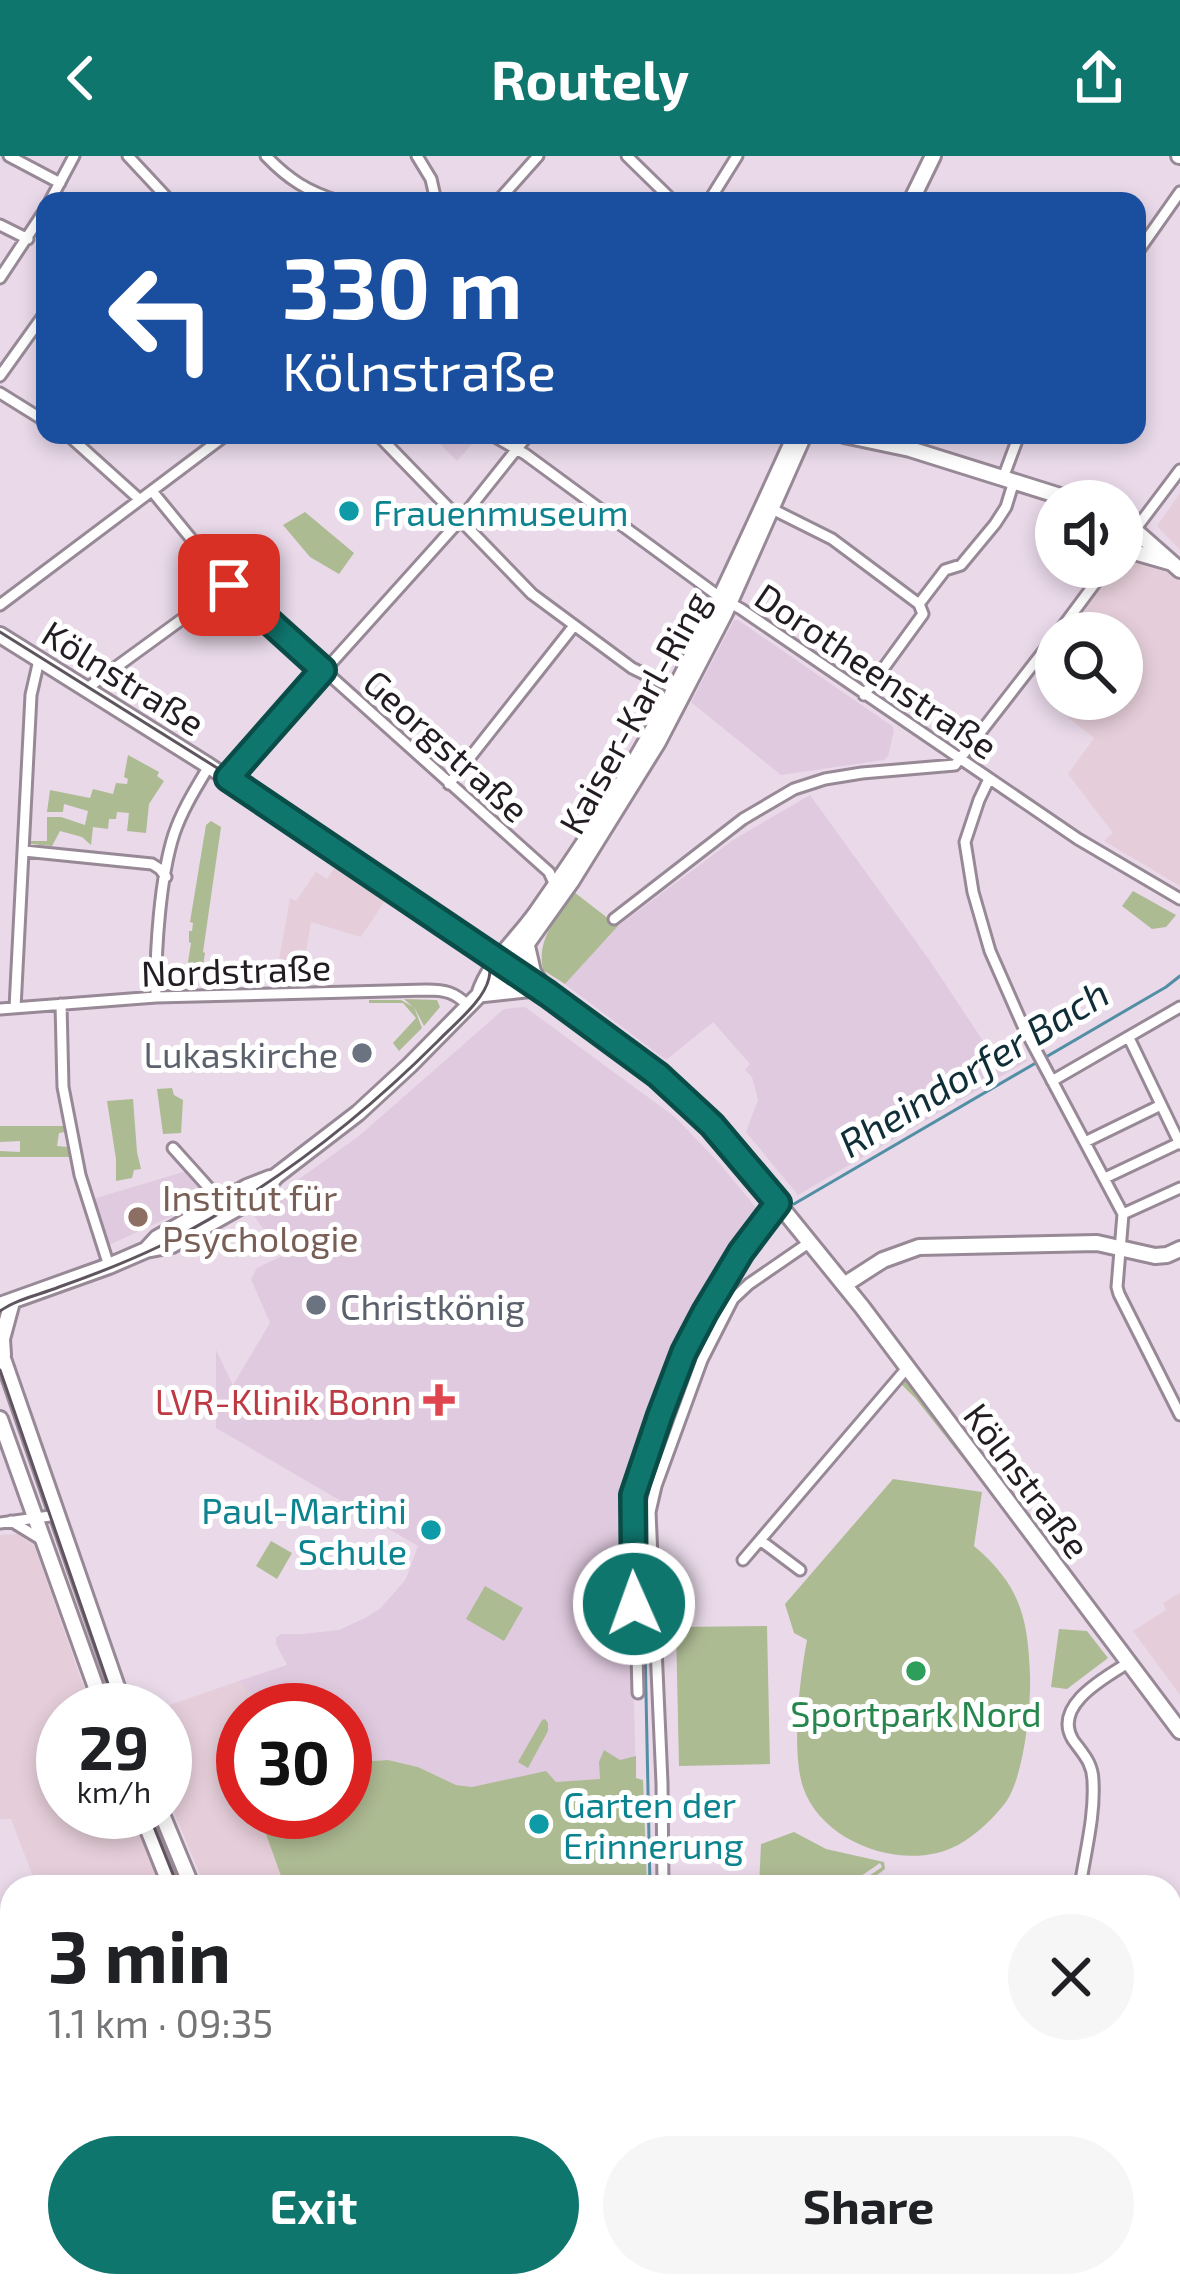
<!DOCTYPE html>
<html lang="en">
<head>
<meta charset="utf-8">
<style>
  :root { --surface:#fff; --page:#f6f6f6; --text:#202124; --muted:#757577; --accent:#0f766e }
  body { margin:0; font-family:"Exo 2",sans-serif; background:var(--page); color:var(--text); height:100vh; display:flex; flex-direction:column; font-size:45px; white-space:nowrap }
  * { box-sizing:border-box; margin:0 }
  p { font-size:39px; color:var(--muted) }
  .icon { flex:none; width:66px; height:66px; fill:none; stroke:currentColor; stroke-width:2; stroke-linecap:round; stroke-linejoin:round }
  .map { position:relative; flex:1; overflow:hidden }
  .sheet { position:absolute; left:0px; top:1719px; width:1182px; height:423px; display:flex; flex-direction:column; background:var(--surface); border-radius:36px 36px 0 0; box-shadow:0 6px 18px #0003 }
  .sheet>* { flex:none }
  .top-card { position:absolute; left:36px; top:36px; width:1110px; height:252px; border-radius:24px; box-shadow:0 6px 18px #0003; background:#1a4fa0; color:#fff; overflow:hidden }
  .fabs { position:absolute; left:1035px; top:324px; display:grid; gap:24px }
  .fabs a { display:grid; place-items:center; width:108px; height:108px; border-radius:50%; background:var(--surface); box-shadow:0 6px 18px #0003; font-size:60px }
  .speed { position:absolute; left:36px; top:1527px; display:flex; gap:24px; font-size:60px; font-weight:700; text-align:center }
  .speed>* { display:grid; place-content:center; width:156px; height:156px; border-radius:50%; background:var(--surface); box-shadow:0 6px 18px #0003; line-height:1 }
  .speed small { font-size:30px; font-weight:400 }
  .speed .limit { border:18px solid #d22; background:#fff; color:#111 }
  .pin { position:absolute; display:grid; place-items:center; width:102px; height:102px; color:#fff; margin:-51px; border-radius:24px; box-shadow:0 6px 18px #0006 }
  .me { position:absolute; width:132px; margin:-66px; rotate:358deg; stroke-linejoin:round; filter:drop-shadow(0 0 9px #0008) }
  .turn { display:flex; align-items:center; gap:42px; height:252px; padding:0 48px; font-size:54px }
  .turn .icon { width:156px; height:156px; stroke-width:2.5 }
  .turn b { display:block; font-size:84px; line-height:102px }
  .round { display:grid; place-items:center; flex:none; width:126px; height:126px; border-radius:63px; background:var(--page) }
  .head { display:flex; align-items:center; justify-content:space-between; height:204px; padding:0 48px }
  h1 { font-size:72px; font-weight:700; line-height:90px }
  .cta { display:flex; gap:24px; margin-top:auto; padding:24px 48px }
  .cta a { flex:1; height:138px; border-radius:72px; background:var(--accent); color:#fff; font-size:48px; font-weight:700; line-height:138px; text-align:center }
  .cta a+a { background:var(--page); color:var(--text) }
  header { display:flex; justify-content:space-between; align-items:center; height:156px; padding:0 48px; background:var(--accent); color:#fff; font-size:54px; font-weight:700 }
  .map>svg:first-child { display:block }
  .commercial { fill:#e5ced9 }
  .built { fill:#e0cadf }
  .green { fill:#adbb93 }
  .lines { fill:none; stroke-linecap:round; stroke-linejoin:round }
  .stream { stroke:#528fa4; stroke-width:3 }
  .street-casing { stroke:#988997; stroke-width:15 }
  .secondary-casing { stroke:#988997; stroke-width:20 }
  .highway-casing { stroke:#988997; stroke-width:22 }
  .street { stroke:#fff; stroke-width:9 }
  .secondary { stroke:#fff; stroke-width:14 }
  .highway { stroke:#fff; stroke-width:16 }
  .tram { stroke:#5e555e; stroke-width:3 }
  .route-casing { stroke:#0a4d48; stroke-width:30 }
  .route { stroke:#0f766e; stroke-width:21 }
  .culture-dot { fill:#0f9aa8; stroke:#fff; stroke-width:4.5 }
  .worship-dot { fill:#6b7280; stroke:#fff; stroke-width:4.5 }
  .education-dot { fill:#8d6e63; stroke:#fff; stroke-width:4.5 }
  .health-dot { fill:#e0444e; stroke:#fff; stroke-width:4.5 }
  .leisure-dot { fill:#2e9e5b; stroke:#fff; stroke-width:4.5 }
  .labels { text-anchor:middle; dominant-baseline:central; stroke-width:10; stroke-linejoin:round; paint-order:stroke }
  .culture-label { font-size:36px; fill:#0d838f; stroke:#fff; text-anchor:start }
  .street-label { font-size:36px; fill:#231d23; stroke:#fff }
  .worship-label { font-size:36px; fill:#5b616d; stroke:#fff; text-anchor:end }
  .education-label { font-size:36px; fill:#785e54; stroke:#fff; text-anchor:start }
  .health-label { font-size:36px; fill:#be3a42; stroke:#fff; text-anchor:end }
  .leisure-label { font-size:36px; fill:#27864d; stroke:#fff }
  .water-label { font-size:39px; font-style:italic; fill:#0f2e38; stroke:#fff }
</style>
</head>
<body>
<header><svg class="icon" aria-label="back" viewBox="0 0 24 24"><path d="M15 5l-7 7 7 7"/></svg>Routely<svg class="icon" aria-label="share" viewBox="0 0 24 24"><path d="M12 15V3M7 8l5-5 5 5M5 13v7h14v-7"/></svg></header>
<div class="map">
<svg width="1180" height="2140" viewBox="0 0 1180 2140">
  <rect width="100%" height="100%" fill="#e9d9e9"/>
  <path class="commercial" d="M1180,337V394L1157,370Z
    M1127,391L1180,425V730L1104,685L1113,677L1068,618L1094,582L1054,550L1060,543H1122V477H1066L1113,411H1122V399Z
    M337,708L386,743L361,781L311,766L303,813V831L274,832L290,742L296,745L316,716L327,723Z
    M18,1378L34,1389L92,1554H63V1656H131L161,1731H37L11,1663H0V1379Z
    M1180,1437V1539L1133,1475L1166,1454L1163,1447Z
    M239,1525L264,1554H243V1656H258L285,1731H205L165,1634V1554H155Z
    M10,1805L12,2037L0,2042V1820Z"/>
  <path class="built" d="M431,279H479V280L457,305Z
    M734,464H738L892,570L894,575L888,600L884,604L781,619L691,546Z
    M810,639L930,805L993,900L1016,887L1027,905L798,1039L746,976L758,944L752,921L745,914L750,908L713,866L666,904L565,828L618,770L733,684Z
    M525,851L675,961L720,1008L762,1059L725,1113L695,1167L656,1258L631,1336L629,1368L636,1623L556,1626L545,1616L472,1631L456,1629L418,1611L388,1604L345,1607V1554H264L239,1525L287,1509L276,1488V1482L281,1478H302L339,1474L367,1461L381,1452L406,1423L418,1390L216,1272V1194L233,1229L270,1167L251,1123L257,1112L282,1100L252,1057L359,980L504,853Z
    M200,1011L218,1034L176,1058L109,1089L93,1043Z"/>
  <path class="green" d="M305,356L354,397L339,418L310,401L283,369Z
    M128,599L159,616L157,620L164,625L149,648L146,677L127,675L129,657L117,656L116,663H109L108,673L93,671L91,689L82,681L60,675L52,690L31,688L30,685H47V661H61L85,669L88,655L64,648L63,656H47L50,634L90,642L93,633L113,638L116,627L127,628L128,623L124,621Z
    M211,665L221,671L203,796L205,797L202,816L198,815L194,830L195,816L191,815L188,806L191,787L189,786V775H192L193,767L190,766L206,669Z
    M1133,735L1176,759L1166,771L1152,773L1122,750Z
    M574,736L618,770L565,828L543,814C536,782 558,761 574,736Z
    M404,843L437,844L440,851L424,870L414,851L422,872L399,895L393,887L416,862L403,847H369V844H401L413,851Z
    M172,932L174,939L183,944L181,977L163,978L157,933Z
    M133,943L137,996L141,1013L134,1014L132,1022L116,1025V1003L107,945Z
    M0,970H64L65,976L59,977L57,990L68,991L70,1001H0V995L20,996V985L0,986Z
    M904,1223L912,1226L1016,1366V1370L916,1243L899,1226Z
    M893,1323L982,1336L974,1390C1020,1429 1028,1461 1030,1520C1031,1551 1024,1620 1006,1646C994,1662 976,1679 958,1689C906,1717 822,1688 803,1631C791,1594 800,1521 807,1484L794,1477L785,1448Z
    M271,1385L292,1397L277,1423L256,1410Z
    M485,1430L523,1452L504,1485L466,1463Z
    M767,1470L770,1608L679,1610L676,1471Z
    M1059,1473L1087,1475L1108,1502L1067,1533L1051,1531Z
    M542,1564L545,1563L548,1567V1575L528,1612L518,1606Z
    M604,1594L620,1604L636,1600V1622L643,1624L647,1731H285L258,1656H345V1607L388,1604L418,1611L456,1629L472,1631L546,1615L556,1626L600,1623L599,1606Z
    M794,1676L826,1693L884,1706L885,1713L861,1731H853L882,1711L880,1707L845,1731H759L761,1688Z
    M730,2130H1072L1074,2133L1061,2140H702Z"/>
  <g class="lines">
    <path class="stream" d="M794,1048L1166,831L1180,820
      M650,1731L642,1345L672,1258L724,1143L775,1069"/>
    <g class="street-casing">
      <path id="street" d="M9,0L60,27
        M128,0L170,45
        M266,0C288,23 308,36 339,45
        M417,0L431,23L436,45
        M627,0L673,45
        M50,45L74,0
        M498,45L538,0
        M709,45L737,0
        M0,69L28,83
        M1137,97L1180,36
        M0,122L45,54
        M0,220L45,157
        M0,237L45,265
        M68,279L139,343
        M378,279L532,438L632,512L675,533
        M492,279L525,298L721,442L741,453L1078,683L1180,743
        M1003,322L1019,279
        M152,335L229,429L549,716L555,729
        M772,353L832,383L919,448
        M1122,391L1180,314
        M0,449L226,279
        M1058,477L1107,411
        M86,533L229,429
        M864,539L923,458L919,448L945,414L961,409L995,368L1006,351L1014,325
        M228,622L461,363L528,279
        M989,623L979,644L965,686L973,736L990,795L1023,870L1123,1058L1117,1131L1119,1138L1180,1259
        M449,628L573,471
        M24,695L152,708L160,713L166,721
        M614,763L743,663L794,633L825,623L862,617L955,609L1056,479
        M156,841C155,796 160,721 174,678C182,654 196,632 209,610
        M61,848L63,931L80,1019L109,1110
        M15,852L31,539L39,504
        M0,853L156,841L426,834C446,834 454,836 469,850
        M1129,882L1180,988
        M1052,925L1180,851
        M1085,986L1161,949
        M173,992L217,1041L226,1043
        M1105,1022L1179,987
        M1123,1058L1180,1032
        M11,1365L42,1384
        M0,1367L50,1360
        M760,1384L800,1414
        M743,1404L907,1212
        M638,1537L633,1339L684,1195L741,1096L778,1047
        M663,1731L662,1627L650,1356L656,1330L702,1204L733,1143L749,1128L810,1086
        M1080,1731C1085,1697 1095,1660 1093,1626C1093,1607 1083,1598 1073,1584C1052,1550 1104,1522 1128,1507
        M0,1789V1807
        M1170,1841L1180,1835
        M1170,2074L1180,2069
        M0,2109L12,2103
        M68,2130L73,2140
        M1111,2130L1116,2140"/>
    </g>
    <g class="secondary-casing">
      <path id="secondary" d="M1179,0H1180
        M911,45L933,0
        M844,279L910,293L1076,345
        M1122,363L1180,414
        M1122,398L1134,396L1169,406
        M0,479L209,610L370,717L547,838L658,919L691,949L734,993L862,1151L1180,1575
        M527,790L533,816L545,834
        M484,838L539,832
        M479,839C489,807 516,785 536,757C562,720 588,682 612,643C682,531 735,411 790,291L798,279
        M146,1094L157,1082L247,1031L270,1022
        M844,1129L883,1104L919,1091L1097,1087L1155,1100L1167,1099L1180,1093
        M0,1149L109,1110L146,1094L172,1089L259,1040L276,1020L358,957L410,909L479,839L501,824L571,726L658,586L725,457L804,279
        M0,1194L125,1554
        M3,1199L2,1183L12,1146
        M0,1263L104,1554
        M141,1656L171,1731
        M161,1656L192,1731"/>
    </g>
    <g class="highway-casing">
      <path id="highway" d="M1170,1895L1180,1890
        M1170,1916L1180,1911
        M370,2139L372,2140
        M337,2140L339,2133
        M487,2140L523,2130
        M556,2140L588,2130
        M608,2140L640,2130
        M667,2140L694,2130"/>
    </g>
    <use href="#street" class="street"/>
    <use href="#secondary" class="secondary"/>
    <use href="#highway" class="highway"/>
    <path class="tram" d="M0,476L230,620L471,783C483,793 493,805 489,822C484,845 454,868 438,885C355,968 265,1037 160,1090C127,1106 93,1119 59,1131C39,1139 17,1143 0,1155
      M0,1214L117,1554
      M148,1656L178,1731
      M349,2130L354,2140"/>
  </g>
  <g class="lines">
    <g class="route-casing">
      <path id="route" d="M229,429L323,514L228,622L548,838L658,919L712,969L778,1047L741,1096L705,1156L684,1196L660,1259L633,1339L634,1448"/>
    </g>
    <use href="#route" class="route"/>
  </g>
  <g class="culture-dot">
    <circle cx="349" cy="355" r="12"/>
    <circle cx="431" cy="1374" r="12"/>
    <circle cx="539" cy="1668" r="12"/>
  </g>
  <g class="worship-dot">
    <circle cx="362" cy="897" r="12"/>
    <circle cx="316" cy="1149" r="12"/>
  </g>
  <circle class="education-dot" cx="138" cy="1061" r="12"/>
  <path class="health-dot" d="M433 1226h12v12h12v12h-12v12h-12v-12h-12v-12h12z"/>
  <circle class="leisure-dot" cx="916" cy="1515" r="12"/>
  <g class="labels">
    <g class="culture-label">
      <text x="373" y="355">Frauenmuseum</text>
      <text x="407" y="1353" text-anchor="end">Paul-Martini<tspan x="407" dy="41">Schule</tspan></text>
      <text x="563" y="1647">Garten der<tspan x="563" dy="41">Erinnerung</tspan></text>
    </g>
    <g class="street-label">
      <text transform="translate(877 514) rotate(34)">Dorotheenstraße</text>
      <text transform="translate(124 521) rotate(32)">Kölnstraße</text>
      <text transform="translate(633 556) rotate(-61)">Kaiser-Karl-Ring</text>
      <text transform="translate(447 589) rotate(42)">Georgstraße</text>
      <text transform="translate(236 813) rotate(-2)">Nordstraße</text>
      <text transform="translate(1028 1324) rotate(53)">Kölnstraße</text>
    </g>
    <g class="worship-label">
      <text x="338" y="897">Lukaskirche</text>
      <text x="340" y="1149" text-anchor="start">Christkönig</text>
    </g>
    <g class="education-label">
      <text x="162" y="1040">Institut für<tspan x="162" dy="41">Psychologie</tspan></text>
    </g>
    <g class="health-label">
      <text x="412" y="1244">LVR-Klinik Bonn</text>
    </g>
    <g class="leisure-label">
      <text x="916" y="1556">Sportpark Nord</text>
    </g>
    <g class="water-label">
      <text transform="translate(973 911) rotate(-31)">Rheindorfer Bach</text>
    </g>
  </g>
</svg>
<div class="fabs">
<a><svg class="icon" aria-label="sound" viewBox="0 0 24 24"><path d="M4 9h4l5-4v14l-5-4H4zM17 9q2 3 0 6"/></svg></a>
<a><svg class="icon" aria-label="search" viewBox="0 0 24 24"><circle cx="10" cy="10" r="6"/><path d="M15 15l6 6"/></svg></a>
</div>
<div class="speed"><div>29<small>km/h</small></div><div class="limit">30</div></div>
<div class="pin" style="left:229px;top:429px;background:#d93025"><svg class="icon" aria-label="arrive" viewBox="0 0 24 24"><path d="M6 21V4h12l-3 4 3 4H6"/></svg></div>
<svg class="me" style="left:634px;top:1448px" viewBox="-20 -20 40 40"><circle r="17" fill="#0f766e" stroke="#fff" stroke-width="3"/><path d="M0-11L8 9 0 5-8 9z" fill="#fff"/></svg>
<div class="top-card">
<div class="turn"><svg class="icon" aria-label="left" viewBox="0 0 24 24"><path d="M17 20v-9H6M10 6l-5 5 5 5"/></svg><div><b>330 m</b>Kölnstraße</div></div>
</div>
<section class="sheet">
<div class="head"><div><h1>3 min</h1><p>1.1 km · 09:35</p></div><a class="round"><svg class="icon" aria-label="close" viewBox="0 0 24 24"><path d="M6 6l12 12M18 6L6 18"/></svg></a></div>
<div class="cta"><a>Exit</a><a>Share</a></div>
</section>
</div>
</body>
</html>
